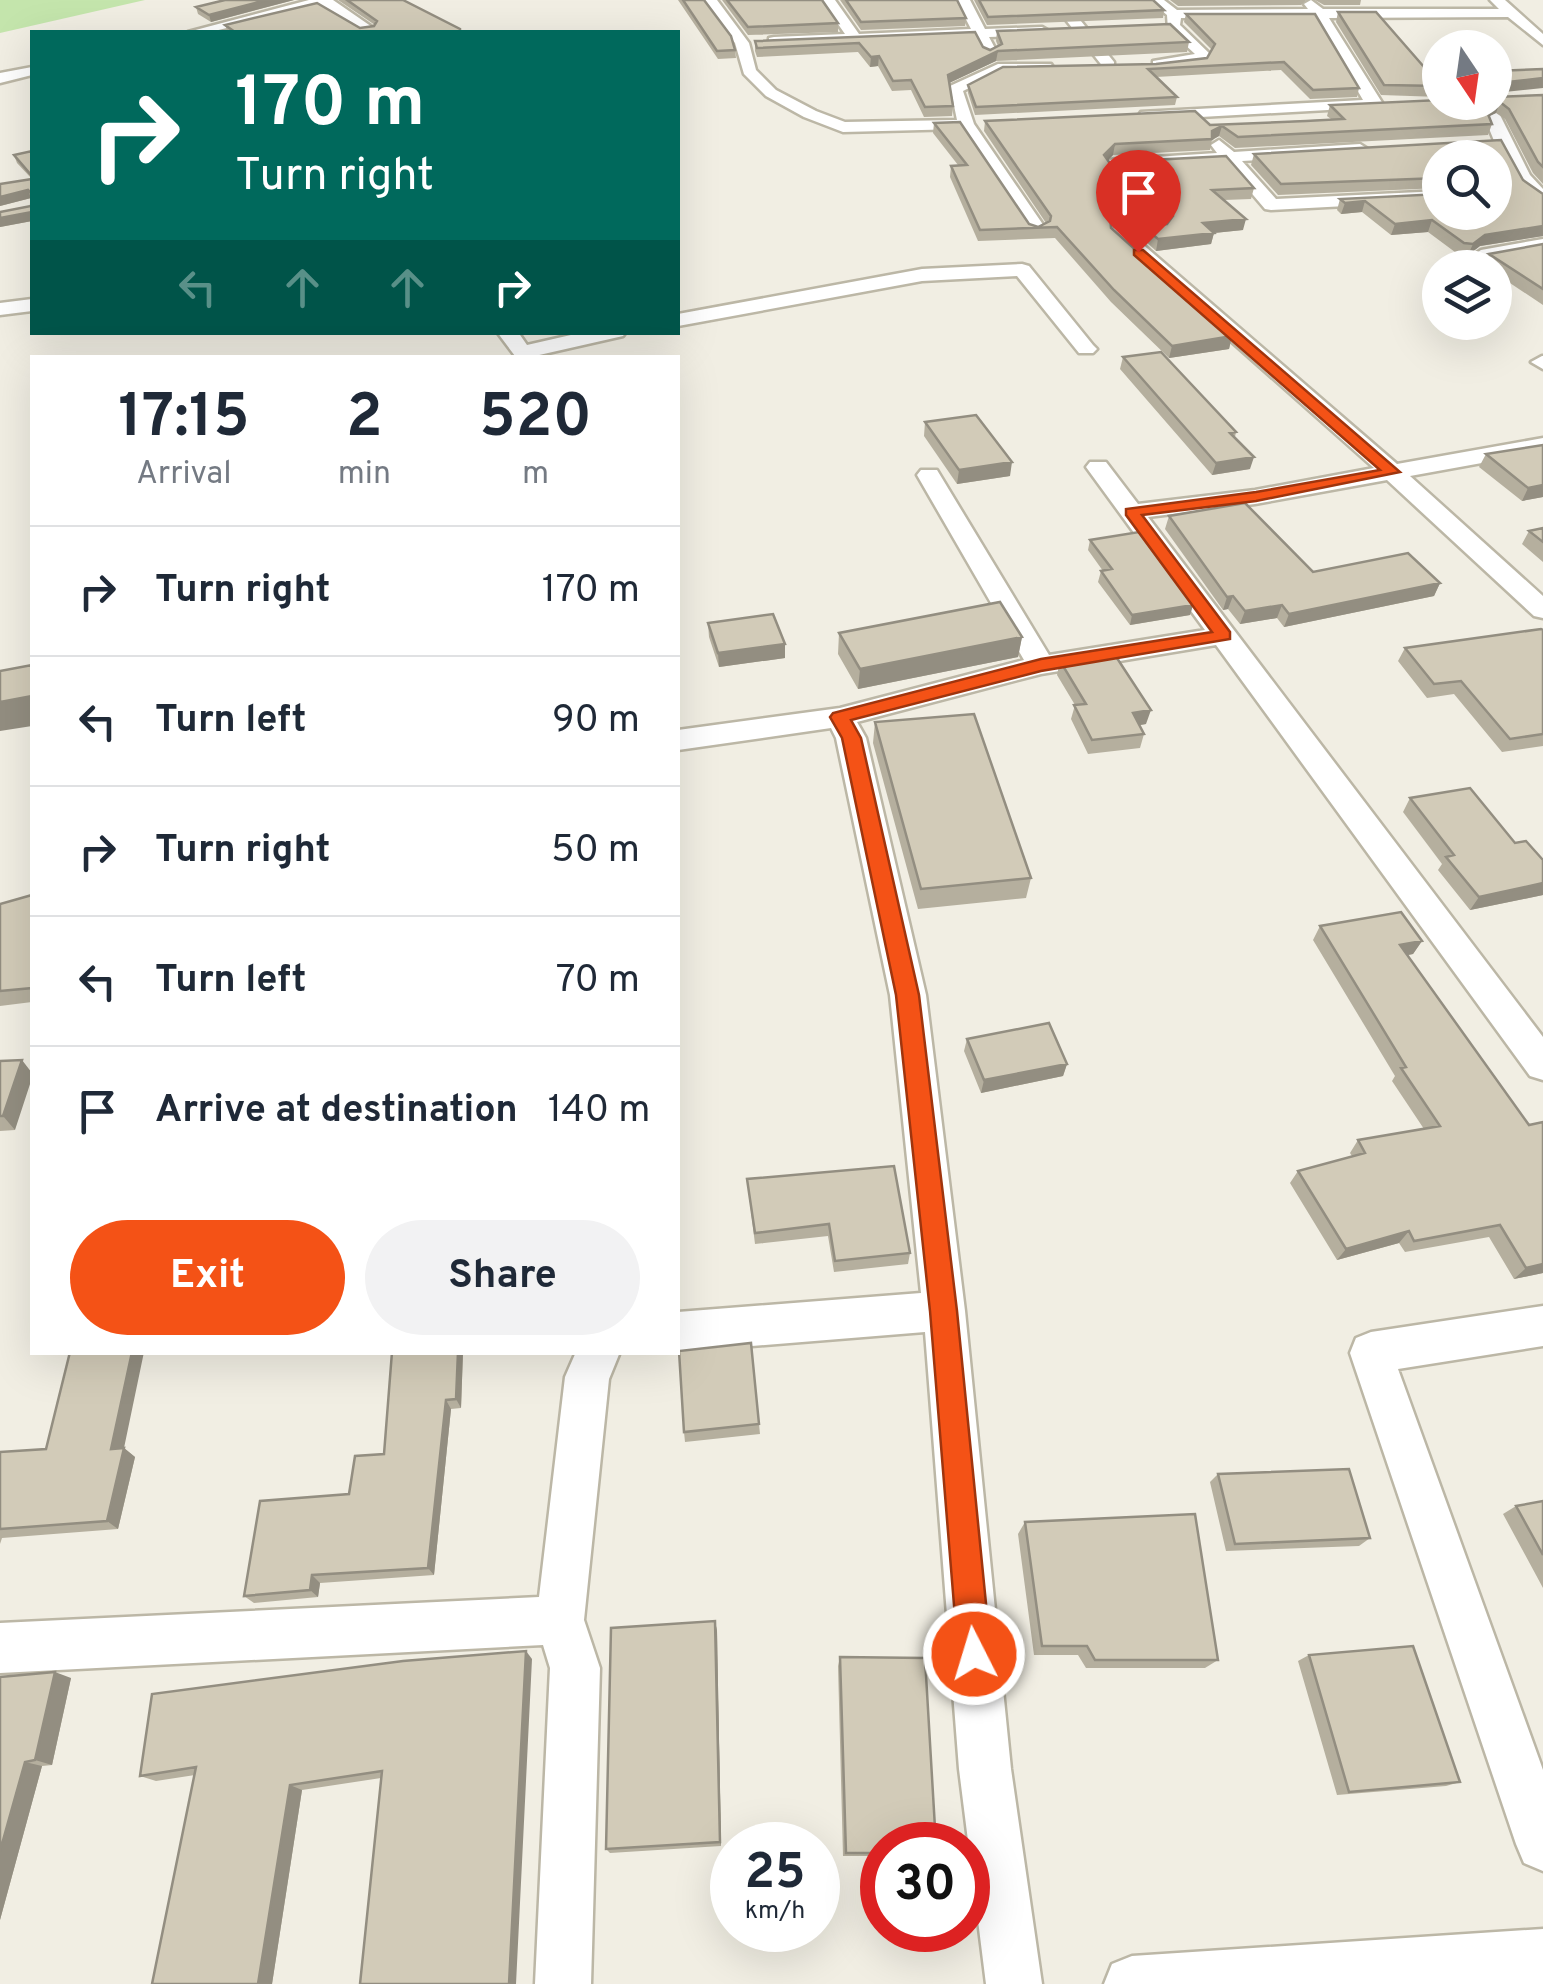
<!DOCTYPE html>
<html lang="en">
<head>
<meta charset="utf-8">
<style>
  :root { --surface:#fff; --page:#f2f2f3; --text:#1f2937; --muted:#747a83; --line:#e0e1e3; --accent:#f45216 }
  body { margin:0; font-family:Overpass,sans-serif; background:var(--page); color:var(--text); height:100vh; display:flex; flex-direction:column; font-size:38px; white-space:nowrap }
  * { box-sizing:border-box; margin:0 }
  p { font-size:32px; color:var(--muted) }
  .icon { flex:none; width:55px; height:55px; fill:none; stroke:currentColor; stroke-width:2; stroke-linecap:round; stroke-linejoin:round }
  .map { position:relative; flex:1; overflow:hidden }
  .details { position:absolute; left:30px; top:355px; width:650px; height:1000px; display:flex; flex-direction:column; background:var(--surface); border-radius:0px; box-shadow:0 10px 40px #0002 }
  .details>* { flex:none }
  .hud { position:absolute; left:30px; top:30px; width:650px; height:305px; border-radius:0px; box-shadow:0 10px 40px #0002; background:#00695c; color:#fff; overflow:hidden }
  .needle { width:65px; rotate:167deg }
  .fabs { position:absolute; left:1422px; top:30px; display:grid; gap:20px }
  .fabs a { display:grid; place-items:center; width:90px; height:90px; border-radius:50%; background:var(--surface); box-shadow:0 10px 40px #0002; font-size:50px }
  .speed { position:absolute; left:710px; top:1822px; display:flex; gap:20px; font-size:50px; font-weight:700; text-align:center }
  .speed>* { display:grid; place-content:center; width:130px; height:130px; border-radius:50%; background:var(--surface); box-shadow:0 10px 40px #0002; line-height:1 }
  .speed small { font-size:25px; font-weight:400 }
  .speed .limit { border:15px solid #d22; background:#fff; color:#111 }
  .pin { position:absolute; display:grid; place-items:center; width:85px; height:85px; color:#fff; margin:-102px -42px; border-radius:50% 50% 50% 0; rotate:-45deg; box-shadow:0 0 10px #0007 }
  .pin .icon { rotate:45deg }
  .me { position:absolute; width:110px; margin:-55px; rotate:355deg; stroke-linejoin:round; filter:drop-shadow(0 0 8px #0008) }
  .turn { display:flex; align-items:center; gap:35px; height:210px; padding:0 40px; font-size:45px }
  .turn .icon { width:130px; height:130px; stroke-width:2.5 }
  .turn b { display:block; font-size:70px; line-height:85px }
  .lanes { display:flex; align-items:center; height:95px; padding:0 40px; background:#0003; justify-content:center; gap:50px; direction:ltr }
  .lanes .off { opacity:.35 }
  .eta { display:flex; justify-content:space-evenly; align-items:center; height:170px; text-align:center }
  .eta b { font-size:60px; font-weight:700; line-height:70px }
  .primary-button { display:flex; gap:20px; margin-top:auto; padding:20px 40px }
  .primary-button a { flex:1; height:115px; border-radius:60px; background:var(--accent); color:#fff; font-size:40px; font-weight:700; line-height:115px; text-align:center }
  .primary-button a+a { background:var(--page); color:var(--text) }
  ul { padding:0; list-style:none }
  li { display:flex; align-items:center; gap:30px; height:130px; padding:0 40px; border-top:2px solid var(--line) }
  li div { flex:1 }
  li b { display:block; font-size:38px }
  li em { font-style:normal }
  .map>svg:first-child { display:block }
  .green { fill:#c4e5ac }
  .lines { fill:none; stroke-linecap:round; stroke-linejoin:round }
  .minor-casing { stroke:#bcb7a6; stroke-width:5 }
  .minor { fill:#fff; fill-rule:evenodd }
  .wall { fill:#b5af9e }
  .shaded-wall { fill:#938e81 }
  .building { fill:#d2cbb8; stroke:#938e81; stroke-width:2.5 }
  .route { fill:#f45216; stroke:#9f350e; stroke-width:2.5 }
</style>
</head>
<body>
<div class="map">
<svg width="1543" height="1984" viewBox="0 0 1543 1984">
  <rect width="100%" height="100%" fill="#f1eee3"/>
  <path class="green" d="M0,0H145L0,33Z"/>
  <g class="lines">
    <g class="minor-casing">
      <path id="minor" d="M309,0H333L375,29L363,32L319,6L210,32H188Z
        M703,0H717L749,43L756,70L776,90L816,111L845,122L957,120L950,86L998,64H1051L1053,67L1046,71L1001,72L963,91L974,124L1046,229L1037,235L1030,233L961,129L843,132L804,117L766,96L744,74L735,43Z
        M821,0H835L859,34L971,29L956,0H970L985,29L1042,27L1049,31L1042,35L989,37L997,52L990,56L985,55L975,38L769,44V38L774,37L845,34Z
        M1050,0H1064L1114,62V68H1104Z
        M1149,0H1164L1177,10L1308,9L1304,4L1311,0L1323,9H1499L1490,0H1505L1543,34V45L1508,17L1329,18L1383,104L1381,107L1147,120L1139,115L1141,112L1363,100L1315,18H1181L1180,25L1211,55L1193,66L1153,67V61L1195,54L1168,29L1167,15Z
        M32,67V75L0,83V73Z
        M1479,102L1494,103L1530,175L1543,189V205C1510,192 1491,133 1479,102Z
        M1219,140L1234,152L1360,144L1368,149L1360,154L1242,161L1276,199L1440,191V201L1271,210L1265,209L1225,162L1125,168L1167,227L1164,231L1133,236L1397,464L1543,438V452L1410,476L1543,596V618L1534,616L1387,480L1255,504L1148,517L1543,1037V1080L1530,1076L1216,645L1041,674L857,722L866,738L926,995L965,1311L1011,1769L1042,1984H986L959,1769L925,1332L678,1352V1312L921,1293L890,995L836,738L831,728L678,750V730L840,708L1024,660L917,475L921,470H937L1049,655L1205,630L1086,467L1090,462H1106L1138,504L1255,490L1374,468L1109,233L1111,229L1146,223L1105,164L1107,160L1217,153L1211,145Z
        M1543,239V251L1481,262L1472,256L1481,250Z
        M1022,264L1029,266L1093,345L1097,349L1093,353H1079L1017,276L922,281L678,326V314L922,269Z
        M32,299V311L0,315V303Z
        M497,332H518L527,345L584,332H626L623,336L526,358L515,356Z
        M1542,356H1543V369L1531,362Z
        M1543,1306V1346L1398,1369L1543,1770V1871L1524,1863L1516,1844L1350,1353L1356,1338L1371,1332Z
        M576,1352H620L609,1379L584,1620L600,1668L591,1984H535L550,1668L543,1645L0,1673V1623L539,1597L565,1377Z
        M1543,1929V1984H1104L1112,1964L1132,1956Z"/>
    </g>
    <use href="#minor" class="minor"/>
  </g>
  <path class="wall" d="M225,0H294L211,22L198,14L196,7Z
    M338,0H403L461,32H228L225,25L360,28L375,25Z
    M678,0H704L735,50L736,58L718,59Z
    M722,0H822L838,23V32L748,35Z
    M840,0H956L966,18L965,26L861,30Z
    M974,0H1153L1164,10L1163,18L987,25Z
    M1170,0H1306L1301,5L1178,6Z
    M1315,0H1361L1360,5H1324Z
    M1338,12L1431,75L1440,74V97L1381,95L1336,22Z
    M1186,14L1359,88L1357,97L1310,99L1281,70L1156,77L1177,97L1175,105L975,115L968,93V85L1207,58L1212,50L1184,22Z
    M997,31L1189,42L1187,52L996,61L949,83L953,106L952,116L924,117L911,90L892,91L878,66L870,67L858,52L757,57L755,51V41L975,32L983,47L990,50L998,46L996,41Z
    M1543,95V184L1533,173L1505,119L1496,113L1489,116L1492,124L1488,135L1235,148L1219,136L1212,140L1210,150L1113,155L1108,160L1140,220L1111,226V228L1232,336L1229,349L1169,358L1111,302L1055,238L978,241L950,177L951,166L958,165L933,133L934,123L1029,224L1038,227L1046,223L984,131L985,121L1210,125L1331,119L1327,116L1330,105Z
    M1501,140L1523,180L1543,194V236L1480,246L1468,255H1459L1428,232L1391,235L1362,212L1341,214L1337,210L1340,199L1440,194V212H1495V158H1440V188L1278,195L1251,165L1254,154Z
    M32,151V221L0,227V212L31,206V198L0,206V184L32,179L17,163L14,155Z
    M1134,161L1254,188L1251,199L1224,200L1243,230L1214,233L1211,244L1156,251L1142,238L1144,227L1168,223L1132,171Z
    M1543,244V305L1495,273V268H1487L1484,265L1489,254Z
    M1123,357L1236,432L1235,437L1250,469L1212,475L1120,369Z
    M925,422L1010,476L957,484L924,436Z
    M1543,445V497L1522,501L1479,467L1486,454Z
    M1169,516L1313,572L1440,583L1434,596L1284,627L1277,618L1240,624L1228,609L1223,610L1165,529Z
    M1543,528V562L1522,544L1529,531Z
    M1090,540L1193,605L1190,615L1130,625L1098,582L1101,571H1103L1088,550Z
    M708,623L785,644V658L719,667L709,637Z
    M1543,630V746L1502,752L1454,694L1427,698L1398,661L1405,648Z
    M839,633L1022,637L1018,657L858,689L838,654Z
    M1060,661L1146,724L1139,725L1144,734L1140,748L1088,754L1071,719L1075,705L1057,675Z
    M875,722L1031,878L1026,898L918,909L873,743Z
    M1410,798L1515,843L1543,860V895L1470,910L1438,870L1442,864L1403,812Z
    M32,895V1002L0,1006V904Z
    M1320,926L1422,941L1413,954L1408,955L1543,1273L1514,1279L1489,1237L1405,1252L1399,1243L1337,1260L1290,1183L1298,1171L1352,1156L1350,1153L1358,1140L1424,1129L1392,1081L1395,1076L1313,940Z
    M967,1039L1067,1064L1063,1076L981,1093L964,1051Z
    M0,1061L15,1130L0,1131Z
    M747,1179L910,1253L908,1264L834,1272L828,1236L755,1244Z
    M392,1352H463L461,1408L451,1409L434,1575L320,1583L318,1597L254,1603L244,1596L349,1494L384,1454Z
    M759,1424L760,1434L685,1442L684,1432Z
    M124,1448L135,1457L118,1529L2,1538L0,1544V1452Z
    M1218,1474L1370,1538L1359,1546L1226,1551L1210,1482Z
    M1543,1501V1588L1503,1514L1516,1506Z
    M1025,1522L1218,1660L1205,1668H1086L1078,1655H1034L1018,1534Z
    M715,1621L717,1631L721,1846L610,1853L606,1849Z
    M1309,1655L1460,1782L1446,1786L1337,1795L1298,1661Z
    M840,1657L882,1845V1856H843L838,1666Z
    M532,1659L381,1778L302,1790L272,1984H152L195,1775L156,1781L140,1776Z
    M0,1677L71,1678L52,1765L42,1766L0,1920Z"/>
  <path class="shaded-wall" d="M267,0H294L211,22L209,15Z
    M998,51L996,61L947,84L948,75Z
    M879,56L878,66L870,67L871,57Z
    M1543,78V88L1495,93V88L1499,83Z
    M1500,102L1496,113L1482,120L1486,109Z
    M1222,126L1219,136L1212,140V131Z
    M1115,144L1113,155L1102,166L1104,155Z
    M28,190L31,198L0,206V197Z
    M1365,201L1362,212L1341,214L1345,203Z
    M1142,209L1140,220L1108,227L1110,215Z
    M32,212V221L0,227V218Z
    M1246,219L1243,230L1214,233L1211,244L1156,251L1158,239L1203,223Z
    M1432,220L1428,232L1391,235L1395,224Z
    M1543,226V236L1480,246L1468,255L1473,244L1485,235Z
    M1232,336L1229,349L1169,358L1172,346Z
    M1254,457L1250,469L1212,475L1216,463Z
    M1012,462L1010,476L957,484L959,470Z
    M1543,485V497L1522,501L1528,488Z
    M1440,583L1434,596L1284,627L1289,614Z
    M1233,596L1228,609L1223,610L1227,597Z
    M1193,605L1190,615L1130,625L1132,615Z
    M1282,605L1277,618L1240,624L1245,611Z
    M1022,637L1018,657L858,689L860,669Z
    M785,644V658L719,667L718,653Z
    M32,696V726L0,731V702Z
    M1151,710L1146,724L1129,727L1133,713Z
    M1543,883V895L1470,910L1479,897Z
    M1422,941L1413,954L1392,958L1400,945Z
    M22,1060L32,1073V1078L15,1130L3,1116Z
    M1067,1064L1063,1076L981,1093L984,1080Z
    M1409,1231L1399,1243L1337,1260L1346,1249Z
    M1543,1264V1273L1514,1279L1526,1268Z
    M132,1352H144L124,1448L135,1457L118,1529L107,1521L111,1449Z
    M458,1352H463L461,1408L456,1399Z
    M446,1400L451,1409L434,1575L428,1568Z
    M312,1575L320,1583L318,1597L310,1590Z
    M715,1621L717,1631L721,1846L720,1842Z
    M526,1651L532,1659L516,1984H509Z
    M55,1672L71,1678L52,1765L35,1760Z
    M25,1762L42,1766L0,1920V1851Z
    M290,1785L302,1790L272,1984H258Z"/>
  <path class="building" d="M225,0H267L209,15L196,7Z
    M347,0H403L460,29V32H231H235L225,25L317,3L360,28L374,26L377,21Z
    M683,0H704L731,36L735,50L717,51Z
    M727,0H822L838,23L748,27Z
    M846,0H957L966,18L861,22Z
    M979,0H1153L1164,10L988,17Z
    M1338,12H1376L1431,75L1440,74V86L1384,85Z
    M1186,14H1315L1359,88L1313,90L1284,62L1148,69L1177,97L976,107L968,85L1003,67L1156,64L1207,58L1215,44Z
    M1170,24L1189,42L998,51L948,75L953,106L925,107L911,80L893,81L879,56L871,57L859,43L757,48L755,41L975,32L983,47L990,50L1002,44L997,31Z
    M1543,69V78L1499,83L1495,88V71Z
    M1543,95V167L1538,162L1509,109L1500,102L1486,109L1492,124L1238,137L1222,126L1212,131V139L1115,144L1104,155L1142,209L1110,215L1111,228L1232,336L1172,346L1114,290L1057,227L980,230L951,166L967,165L934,123L960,122L1029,224L1038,227L1050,221L1051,216L985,121L1195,111L1210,125L1306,121L1344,119L1330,105L1440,100V102H1495V97Z
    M1501,140L1523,180L1543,194V226L1485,235L1473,244L1464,243L1432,220L1395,224L1365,201L1345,203L1340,199L1440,194V212H1495V158H1440V178L1281,184L1254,154Z
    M32,151V176L14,155Z
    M1226,156L1254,188L1212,190L1246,219L1203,223L1214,233L1158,239L1144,227L1167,224L1173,216L1134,161Z
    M32,179V212L0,218V212L31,206L32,194L28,190L0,197V184Z
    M1543,244V289L1489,254Z
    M1161,352L1236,432L1230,433L1254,457L1216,463L1123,357Z
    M976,415L1012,462L959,470L925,422Z
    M1543,445V485L1528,488L1486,454Z
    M1245,503L1313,572L1408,553L1440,583L1289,614L1282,605L1245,611L1233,596L1227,597L1169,516Z
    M1543,528V542L1529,531Z
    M1139,532L1193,605L1132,615L1101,571L1112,569L1090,540Z
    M1000,602L1022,637L860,669L839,633Z
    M773,614L785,644L718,653L708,623Z
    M1541,629L1543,630V734L1510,739L1461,681L1434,684L1405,648Z
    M1113,652L1151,710L1133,713L1144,734L1092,740L1074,705L1086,704L1060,661Z
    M32,665V696L0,702V671Z
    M974,714L1031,878L921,889L875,722Z
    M1470,788L1515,843L1526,841L1543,860V883L1479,897L1446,857L1454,855L1410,798Z
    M32,895V988L0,991V904Z
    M1401,912L1422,941L1400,945L1529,1125L1543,1122V1264L1526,1268L1500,1225L1414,1241L1409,1231L1346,1249L1298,1171L1365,1153L1358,1140L1440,1126L1401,1068L1406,1067L1320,926Z
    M1049,1023L1067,1064L984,1080L967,1039Z
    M22,1060L3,1116H0V1061Z
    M894,1166L910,1253L835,1261L829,1224L755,1233L747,1179Z
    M751,1343L759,1424L684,1432L679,1351Z
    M70,1352H132L111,1449L124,1448L107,1521L0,1529V1452L46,1449Z
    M392,1352H458L456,1399L446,1400L428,1568L312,1575L310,1590L244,1596L260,1501L349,1494L355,1456L384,1454Z
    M1349,1469L1370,1538L1235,1544L1218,1474Z
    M1543,1501V1555L1516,1506Z
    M1195,1514L1218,1660H1095L1087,1646H1042L1025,1522Z
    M715,1621L720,1842L606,1849L611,1628Z
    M1413,1646L1460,1782L1349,1792L1309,1655Z
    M526,1651L509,1984H360L382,1771L290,1785L258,1984H152L196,1767L140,1776L152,1694L403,1661Z
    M840,1657L925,1658L936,1845H882V1853H846Z
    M55,1672L35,1760L25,1762L0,1851V1677Z"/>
  <path class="route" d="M1134,250H1143L1400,472L1256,501L1142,515L1230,632V639L1041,671L851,720L861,738L919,995L957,1311L991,1654L986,1666L974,1671L963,1666L958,1654L930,1311L896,995L842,738L830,717L833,713L1041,659L1212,632L1126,515V509L1256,492L1380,470L1134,255Z"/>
</svg>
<div class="fabs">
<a><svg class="needle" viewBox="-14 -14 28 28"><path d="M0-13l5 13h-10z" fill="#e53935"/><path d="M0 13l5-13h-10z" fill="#747a83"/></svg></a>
<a><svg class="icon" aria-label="search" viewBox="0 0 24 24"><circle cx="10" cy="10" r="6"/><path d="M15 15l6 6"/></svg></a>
<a><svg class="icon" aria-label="layers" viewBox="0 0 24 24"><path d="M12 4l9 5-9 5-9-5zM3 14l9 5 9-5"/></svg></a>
</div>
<div class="speed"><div>25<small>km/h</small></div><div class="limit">30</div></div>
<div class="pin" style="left:1138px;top:252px;background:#d93025"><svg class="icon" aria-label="arrive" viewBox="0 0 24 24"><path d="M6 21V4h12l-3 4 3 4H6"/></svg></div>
<svg class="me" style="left:974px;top:1654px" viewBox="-20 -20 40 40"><circle r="17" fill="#f45216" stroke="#fff" stroke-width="3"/><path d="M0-11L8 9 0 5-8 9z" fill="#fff"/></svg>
<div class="hud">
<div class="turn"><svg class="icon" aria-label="right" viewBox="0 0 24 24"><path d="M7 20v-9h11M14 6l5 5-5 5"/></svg><div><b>170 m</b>Turn right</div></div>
<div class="lanes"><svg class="icon off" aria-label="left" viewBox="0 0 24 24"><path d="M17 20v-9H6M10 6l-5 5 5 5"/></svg><svg class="icon off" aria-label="ahead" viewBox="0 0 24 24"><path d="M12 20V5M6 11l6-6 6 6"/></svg><svg class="icon off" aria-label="ahead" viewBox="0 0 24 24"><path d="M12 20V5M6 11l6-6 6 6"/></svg><svg class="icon" aria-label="right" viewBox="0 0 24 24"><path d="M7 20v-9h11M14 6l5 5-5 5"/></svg></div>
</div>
<section class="details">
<div class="eta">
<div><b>17:15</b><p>Arrival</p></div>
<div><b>2</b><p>min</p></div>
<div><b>520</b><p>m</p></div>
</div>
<ul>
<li><svg class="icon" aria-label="right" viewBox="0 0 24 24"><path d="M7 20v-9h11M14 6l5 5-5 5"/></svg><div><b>Turn right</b></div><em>170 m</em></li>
<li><svg class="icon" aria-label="left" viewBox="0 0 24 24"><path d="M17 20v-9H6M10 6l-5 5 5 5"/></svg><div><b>Turn left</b></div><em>90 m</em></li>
<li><svg class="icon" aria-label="right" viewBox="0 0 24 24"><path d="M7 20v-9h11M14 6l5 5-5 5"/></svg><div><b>Turn right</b></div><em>50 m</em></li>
<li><svg class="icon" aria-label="left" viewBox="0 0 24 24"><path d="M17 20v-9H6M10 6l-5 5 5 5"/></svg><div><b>Turn left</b></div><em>70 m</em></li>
<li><svg class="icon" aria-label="arrive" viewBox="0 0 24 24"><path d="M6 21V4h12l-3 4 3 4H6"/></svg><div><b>Arrive at destination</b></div><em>140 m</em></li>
</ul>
<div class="primary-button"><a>Exit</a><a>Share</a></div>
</section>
</div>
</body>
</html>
